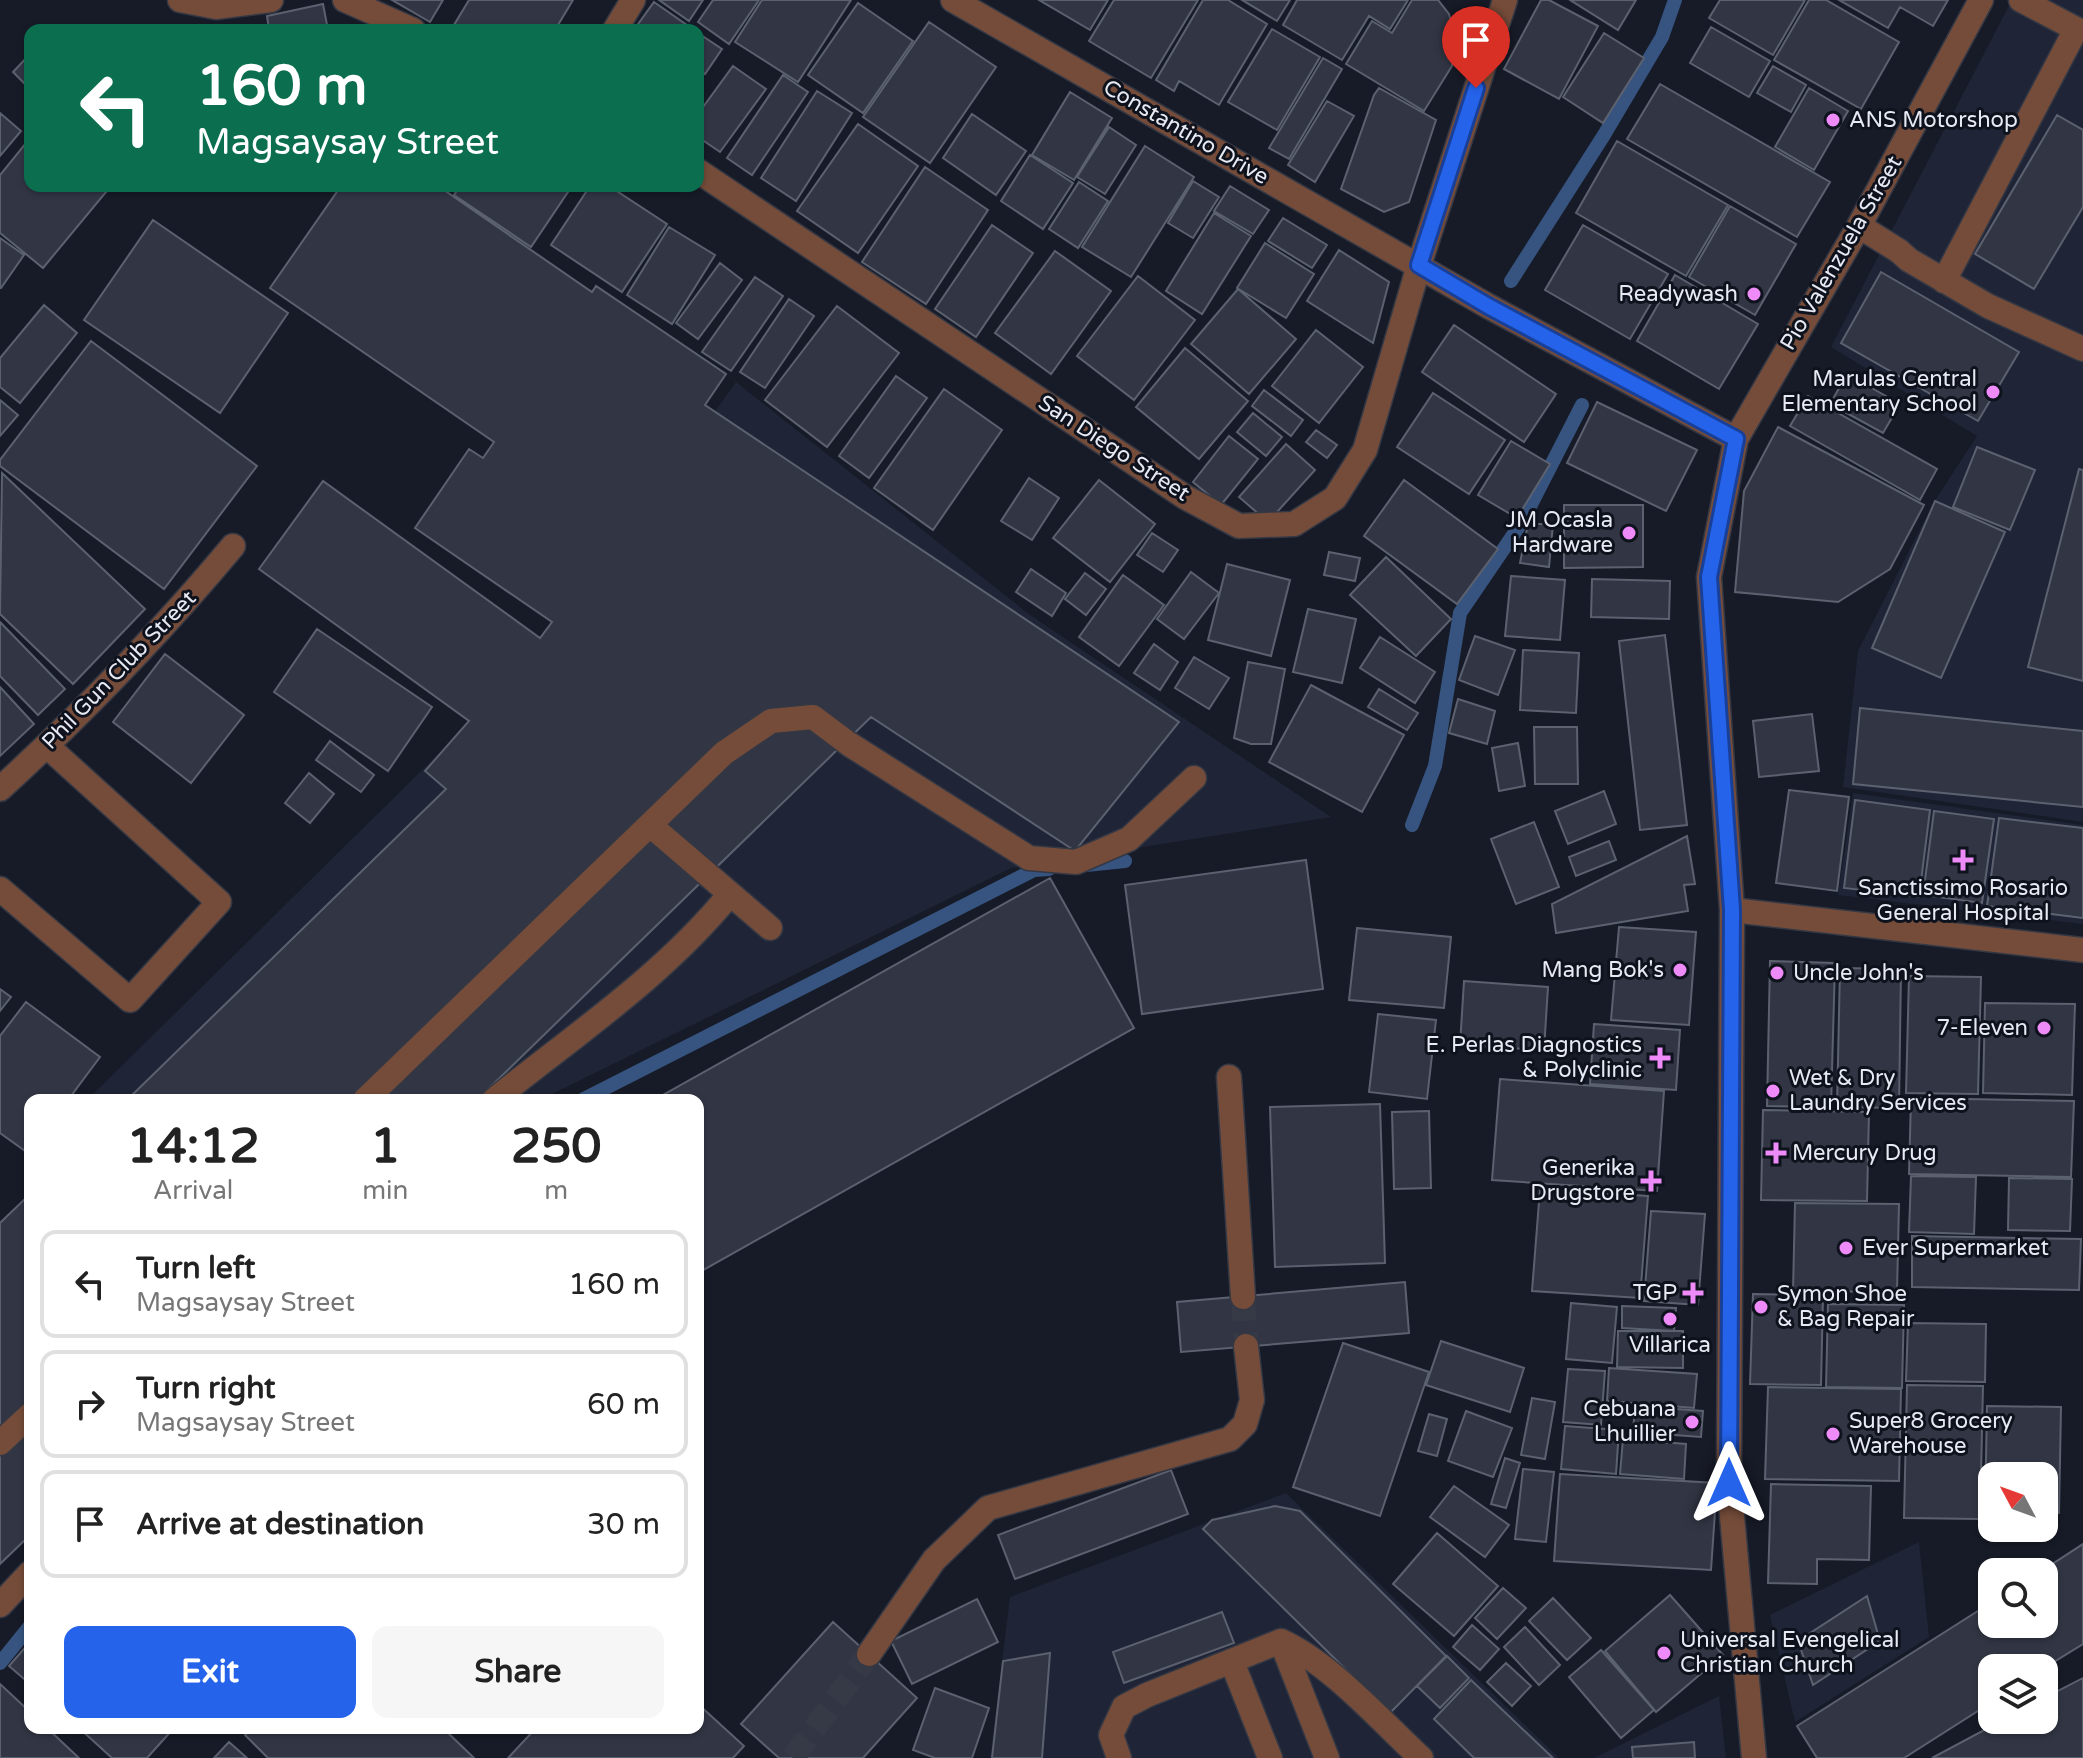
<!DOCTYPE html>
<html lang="en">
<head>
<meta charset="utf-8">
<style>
  :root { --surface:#fff; --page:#f6f6f6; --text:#222; --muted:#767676; --line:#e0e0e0; --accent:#2563eb }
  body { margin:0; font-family:"Varela Round",sans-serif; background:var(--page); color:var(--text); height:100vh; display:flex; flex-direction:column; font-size:30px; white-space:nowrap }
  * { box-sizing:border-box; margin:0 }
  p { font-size:26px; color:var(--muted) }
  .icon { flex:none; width:44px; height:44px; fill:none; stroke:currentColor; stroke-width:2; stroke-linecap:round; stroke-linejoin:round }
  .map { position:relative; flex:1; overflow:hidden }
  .drawer { position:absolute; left:24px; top:1094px; width:680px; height:640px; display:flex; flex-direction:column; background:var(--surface); border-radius:16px; box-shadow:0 2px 6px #0004 }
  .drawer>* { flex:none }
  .guide { position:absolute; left:24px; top:24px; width:680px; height:168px; border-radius:16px; box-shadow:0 2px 6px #0004; background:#0b6e4f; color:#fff; overflow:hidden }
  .needle { width:52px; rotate:311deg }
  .buttons { position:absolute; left:1978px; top:1462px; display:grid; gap:16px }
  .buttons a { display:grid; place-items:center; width:80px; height:80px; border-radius:16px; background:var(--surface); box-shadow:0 2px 6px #0004; font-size:40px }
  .pin { position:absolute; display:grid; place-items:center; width:68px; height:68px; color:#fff; margin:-82px -34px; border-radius:50% 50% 50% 0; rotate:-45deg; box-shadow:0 0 8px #0007 }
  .pin .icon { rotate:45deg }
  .me { position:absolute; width:88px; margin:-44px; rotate:0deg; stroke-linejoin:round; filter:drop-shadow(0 0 6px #0008) }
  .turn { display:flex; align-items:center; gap:28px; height:168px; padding:0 40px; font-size:36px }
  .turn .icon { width:104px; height:104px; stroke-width:2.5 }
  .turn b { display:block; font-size:56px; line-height:68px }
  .eta { display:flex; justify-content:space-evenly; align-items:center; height:136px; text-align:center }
  .eta b { font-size:48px; font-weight:800; line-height:56px }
  .action { display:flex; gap:16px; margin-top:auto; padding:16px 40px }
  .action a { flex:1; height:92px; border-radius:16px; background:var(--accent); color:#fff; font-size:32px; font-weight:800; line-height:92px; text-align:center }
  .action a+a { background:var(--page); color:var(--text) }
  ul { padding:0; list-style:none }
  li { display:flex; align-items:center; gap:24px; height:108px; margin:0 16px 12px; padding:0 24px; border:4px solid var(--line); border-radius:16px }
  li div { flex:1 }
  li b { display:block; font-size:30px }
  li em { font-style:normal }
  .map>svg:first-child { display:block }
  .built { fill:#1f2436 }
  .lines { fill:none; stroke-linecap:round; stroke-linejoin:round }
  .stream { stroke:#36547f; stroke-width:14 }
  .building { fill:#323644; stroke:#5c6170; stroke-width:2 }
  .minor-tunnel { stroke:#363a46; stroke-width:24; stroke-dasharray:24 12; stroke-linecap:butt }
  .minor-casing { stroke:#343844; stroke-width:27 }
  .minor { stroke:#754c3a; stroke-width:24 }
  .route-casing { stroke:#184099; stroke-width:20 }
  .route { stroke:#2563eb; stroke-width:14 }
  .poi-dot { fill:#ee8bf8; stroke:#0e121d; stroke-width:3 }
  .labels { text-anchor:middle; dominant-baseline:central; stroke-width:6; stroke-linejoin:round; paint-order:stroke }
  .poi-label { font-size:22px; fill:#e7eaf3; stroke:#0e121d; text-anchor:end }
  .street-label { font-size:22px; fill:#e7eaf3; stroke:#0e121d }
</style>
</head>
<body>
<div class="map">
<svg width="2083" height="1758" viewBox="0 0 2083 1758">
  <rect width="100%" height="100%" fill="#171b27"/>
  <path class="built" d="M2012,0H2083V822L1843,787L1858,651L1934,502L1977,436L1831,347Z
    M736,382L1030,615L1331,817L1011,868L540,1100H87L542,652Z
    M1853,793L2083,825V924L1838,895Z
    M1286,1493L1559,1758H990L1010,1597Z
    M1919,1542L1929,1637L1795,1722L1770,1615Z
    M1719,1696L1726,1758H1594Z"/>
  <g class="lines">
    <path class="stream" d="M1511,281L1604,135L1662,37L1675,0
      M1412,825L1435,766L1460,613L1522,522L1582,405
      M1086,865L1125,861
      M582,1100L1034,870L1049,869
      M0,1663L30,1626"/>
  </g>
  <path class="building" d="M392,0H443L430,22Z
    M469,0H573L555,30H463L454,25Z
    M659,0H703L689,21Z
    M713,0H759L729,44L698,22Z
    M762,0H851L798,82L735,42Z
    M1039,0H1108L1090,30Z
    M1114,0H1198L1151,78L1089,41Z
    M1203,0H1228L1267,24L1219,105L1179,81L1174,91L1156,80Z
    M1242,0H1290L1277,21Z
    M1297,0H1408L1390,29L1369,16L1342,60L1283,25Z
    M1412,0H1438L1449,14L1456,40L1452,66L1424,111L1346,64L1372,21L1392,33Z
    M1541,0H1549L1598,26L1559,99L1504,69Z
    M1570,0H1636L1618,30Z
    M1720,0H1805L1773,55L1709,18Z
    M1809,0H1826L1899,42L1861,109L1774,60Z
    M1839,0H1948L1933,26L1900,7L1888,28Z
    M654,2L694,30H641L636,27Z
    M858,3L913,41L863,113L808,75Z
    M323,4L328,30H269L267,16Z
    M929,22L996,67L930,163L863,117Z
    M1711,27L1770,61L1749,97L1690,63Z
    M1272,29L1320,57L1277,130L1228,102Z
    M698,33L722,49L705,74L698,69Z
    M1604,33L1644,58L1603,123L1563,97Z
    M30,54V89L13,72Z
    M1323,58L1342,69L1289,159L1269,148Z
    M733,66L766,89L720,152L698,137V114Z
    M1773,66L1806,85L1791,112L1757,93Z
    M783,75L808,92L752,175L727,158Z
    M1660,84L1830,182L1797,237L1627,139Z
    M1379,88L1436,120L1409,202L1384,212L1341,189L1374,95Z
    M1809,88L1848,111L1814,170L1775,147Z
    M817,91L852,113L796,201L761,178Z
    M1070,92L1112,118L1074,180L1032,155Z
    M1327,101L1354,116L1315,182L1288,165Z
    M0,113L21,131L0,156Z
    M972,114L1026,151L996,195L943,158Z
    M2057,115L2083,130V207L2034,289L1975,254Z
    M858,124L918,166L858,253L797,211Z
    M1109,127L1136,145L1105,194L1077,177Z
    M30,138V186H111L43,268L0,233V175Z
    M1617,141L1728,205L1686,276L1576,213Z
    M1145,146L1194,177L1131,277L1082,247Z
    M1030,155L1073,183L1043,229L1001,201Z
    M925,167L988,210L926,304L862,262Z
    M1193,181L1219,197L1193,238L1168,223Z
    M1079,182L1108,201L1078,248L1049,229Z
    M341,186H438L592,292L596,286L726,374L705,405L1179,722L1075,851L871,717L477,1100H127L446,789L425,771L469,721L259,569L323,481L540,638L552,622L415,528L469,449L483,458L494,442L270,288Z
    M460,186H572L531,247L454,195Z
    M590,186H609L667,224L622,292L551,245Z
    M1230,186L1269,210L1253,234L1214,211Z
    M1730,206L1796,244L1755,315L1689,277Z
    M1214,213L1251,236L1202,314L1166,291Z
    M1283,218L1327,245L1312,268L1268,241Z
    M153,220L288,313L220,413L84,320Z
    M992,225L1033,253L976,337L935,309Z
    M1583,225L1668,274L1630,339L1545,290Z
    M669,227L715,255L672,324L627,295Z
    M0,238L24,255L1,288H0Z
    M1265,243L1314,274L1286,318L1237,288Z
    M1339,250L1389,282L1373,343L1307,301Z
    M1055,251L1111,291L1051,374L995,333Z
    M720,263L742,280L698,339L676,323Z
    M1881,272L2019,352L1978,421L1841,343Z
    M1675,275L1758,324L1719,389L1637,341Z
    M1138,276L1195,320L1134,400L1077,356Z
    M755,277L783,296L731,371L702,352Z
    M1238,289L1296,339L1249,394L1191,344Z
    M789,299L814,316L765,388L740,372Z
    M44,305L77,333L20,403L0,387V358Z
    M837,306L899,353L827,447L765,400Z
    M1454,325L1556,394L1524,442L1422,372Z
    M1316,330L1363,367L1319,423L1272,386Z
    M91,341L257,466L164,589L0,466V460Z
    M1185,348L1248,401L1199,459L1136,407Z
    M1847,374L1900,404L1883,433L1830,404Z
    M896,376L927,398L869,478L839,456Z
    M944,389L1002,430L933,530L874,488Z
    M1264,390L1303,420L1291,436L1252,406Z
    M1433,393L1505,440L1469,494L1397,447Z
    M1808,396L1937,469L1920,500L1790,426Z
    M0,400L18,415L0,436Z
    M1597,402L1697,450L1666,511L1567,463Z
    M1253,413L1282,437L1266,456L1237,432Z
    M1778,427L1924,505L1890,569L1838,602L1735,592L1744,491Z
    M1316,430L1337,445L1327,458L1306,442Z
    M1229,436L1258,459L1221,505L1193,482Z
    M1511,441L1550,464L1517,518L1478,495Z
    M1286,444L1315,470L1268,522L1239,497Z
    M1977,447L2035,470L2010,530L1953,507Z
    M2079,469L2083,470V681L2028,667Z
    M2,473L145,609L73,684L0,614Z
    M1029,478L1059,498L1032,540L1001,521Z
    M1099,480L1155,524L1110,582L1053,538Z
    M1404,480L1498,549L1457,604L1364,536Z
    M1935,501L2005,532L1941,678L1872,648Z
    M1564,505H1643V567L1564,568Z
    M1528,524H1553L1549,567L1520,563Z
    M1152,533L1178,550L1163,572L1137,555Z
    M1329,552L1360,558L1355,581L1324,575Z
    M1386,557L1451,619L1416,656L1350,595Z
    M1227,564L1290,580L1271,656L1208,640Z
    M1031,569L1066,593L1052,616L1016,592Z
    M1191,572L1219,593L1184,639L1157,619Z
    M1085,573L1106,589L1086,615L1065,599Z
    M1123,575L1164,605L1119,666L1079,637Z
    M1511,576L1565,580L1560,640L1505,636Z
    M1592,579L1670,581L1669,619L1591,617Z
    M1308,609L1356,619L1342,683L1293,672Z
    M0,622L65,689L38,715L0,676Z
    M317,629L432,707L388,771L274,692Z
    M1665,635L1687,825L1640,830L1619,641Z
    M1475,636L1515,650L1498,695L1459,680Z
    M1380,637L1435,672L1415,703L1360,668Z
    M1154,644L1178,662L1160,690L1134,673Z
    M1523,650L1579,653L1576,713L1520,710Z
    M165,654L244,715L191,783L113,722Z
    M1194,657L1229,678L1209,709L1175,688Z
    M1248,662L1285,669L1271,744H1251L1234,738Z
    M1311,685L1404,735L1362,812L1269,762Z
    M0,687L34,724L0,756Z
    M1379,689L1418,713L1407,730L1368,707Z
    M1458,699L1495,711L1487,744L1449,733Z
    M1860,708L2083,731V807L1853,784Z
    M1812,714L1819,771L1759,777L1753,721Z
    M1534,727H1577L1578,784H1535Z
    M330,741L374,775L361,792L316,760Z
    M1518,743L1525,786L1499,791L1492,748Z
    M309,773L334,794L310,823L285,803Z
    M1789,790L1849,797L1837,891L1776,883Z
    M1604,791L1616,824L1568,844L1555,811Z
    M1855,800L1930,810L1919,897L1844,888Z
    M1934,811L1994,819L1982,903L1923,895Z
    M1999,818L2083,828V918L1987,906Z
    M1534,822L1559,887L1516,904L1491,839Z
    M1687,836L1695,884L1684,885L1688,911L1556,933L1552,904Z
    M1609,841L1616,860L1576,876L1569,857Z
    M1306,860L1323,989L1142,1014L1125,885Z
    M1050,878L1134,1028L698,1273V1100H654Z
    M1619,927L1696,932L1689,1025L1611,1020Z
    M1357,928L1451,937L1444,1008L1349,1000Z
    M1770,961L1835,963L1831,1107L1767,1106Z
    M1840,968L1901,969L1899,1108L1837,1107Z
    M1909,976L1981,977L1978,1094L1906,1093Z
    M1464,981L1548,987L1544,1050L1460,1045Z
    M0,989L11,997L0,1011Z
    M26,1002L100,1057L68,1100H30V1150L28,1153L0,1133V1036Z
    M1985,1003L2075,1004L2072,1095L1983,1093Z
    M1378,1014L1436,1020L1427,1099L1369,1092Z
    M1594,1024L1680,1030L1676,1090L1590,1084Z
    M1500,1079L1664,1091L1657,1191L1492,1180Z
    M1911,1098L2074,1101L2071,1177L1909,1174Z
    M1380,1104L1385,1263L1275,1267L1270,1107Z
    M1763,1110L1869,1112L1867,1201L1761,1200Z
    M1429,1111L1431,1188L1394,1189L1392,1112Z
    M1911,1176L1976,1177L1974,1234L1909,1232Z
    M2009,1178L2072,1179L2070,1231L2008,1230Z
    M1540,1189L1648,1196L1640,1298L1532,1291Z
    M30,1194V1535L0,1564V1223Z
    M1795,1203L1899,1204L1897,1292L1793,1291Z
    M1651,1211L1705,1214L1698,1305L1644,1301Z
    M1912,1236L2081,1239L2079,1290L1912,1287Z
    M1405,1282L1409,1333L1181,1352L1177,1302Z
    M1753,1294L1823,1295L1821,1385L1750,1384Z
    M1571,1303L1617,1307L1612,1363L1566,1359Z
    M1828,1304L1904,1305L1902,1388L1826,1387Z
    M1622,1306L1676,1308L1674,1331L1622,1328Z
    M1908,1323L1986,1324L1985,1382L1906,1381Z
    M1618,1331H1683V1368L1617,1367Z
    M1441,1341L1524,1368L1510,1412L1426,1385Z
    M1343,1343L1429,1372L1380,1516L1293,1487Z
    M1609,1368L1697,1374L1694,1408L1607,1401Z
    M1568,1369L1605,1371L1601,1425L1563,1422Z
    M1907,1385L1983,1386L1980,1519L1904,1518Z
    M1768,1387L1901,1389L1899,1481L1765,1479Z
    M1532,1398L1555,1402L1545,1459L1521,1455Z
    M1635,1406L1703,1411L1701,1437L1633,1432Z
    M1987,1406L2061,1407L2059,1513L2044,1512V1476H1992V1512L1985,1511Z
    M1466,1411L1512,1428L1493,1477L1448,1461Z
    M1429,1414L1447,1419L1437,1456L1418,1451Z
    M1565,1426L1619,1430L1616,1474L1561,1469Z
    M1623,1439L1686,1444L1684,1479L1620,1474Z
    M1505,1458L1520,1463L1506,1508L1491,1504Z
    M1523,1469L1554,1472L1546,1542L1515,1539Z
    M1171,1470L1188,1514L1015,1579L998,1535Z
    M1560,1474L1717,1483L1711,1570L1554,1561Z
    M1771,1484L1871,1486L1869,1560L1817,1559V1584L1768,1583Z
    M1454,1486L1509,1525L1485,1557L1430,1517Z
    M1275,1506L1300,1511L1446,1656L1390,1713L1203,1529L1212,1520Z
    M1437,1533L1498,1586L1454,1636L1393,1584Z
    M2083,1544V1644L2044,1668H1992V1702L1904,1758H1817L1797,1726L1992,1602V1624H2044V1572H2040Z
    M1503,1588L1526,1608L1497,1639L1475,1618Z
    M1670,1595L1723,1655L1656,1712L1605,1651Z
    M1867,1596L1880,1641L1813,1685L1798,1641Z
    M1553,1598L1591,1638L1567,1660L1529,1621Z
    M977,1599L998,1642L912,1684L891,1641Z
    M1222,1612L1234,1643L1124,1683L1113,1652Z
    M833,1622L917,1698L863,1758H779L741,1724Z
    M1472,1625L1499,1649L1480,1670L1453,1647Z
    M1525,1627L1560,1665L1539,1685L1504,1647Z
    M30,1642V1684L9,1666Z
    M1601,1650L1654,1710L1621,1738L1569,1677Z
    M1050,1653L1042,1758H992L1003,1661Z
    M1447,1656L1469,1678L1440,1708L1417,1686Z
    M1506,1663L1531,1686L1512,1706L1487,1682Z
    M2083,1678V1758H1932L2003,1720H2044V1698Z
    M1471,1680L1553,1758H1474L1434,1719Z
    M0,1684L30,1712V1728H47L79,1758H0Z
    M935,1688L989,1708L972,1758H935L913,1750Z
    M698,1704L744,1746L733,1758H508L536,1728H698Z
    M79,1728H174L147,1758H112Z
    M251,1728H443L474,1758H268L245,1735Z
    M229,1742L247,1758H214Z
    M1694,1742L1695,1758H1633L1632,1747Z"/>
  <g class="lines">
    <path class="minor-tunnel" d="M1243,1297L1246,1346
      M793,1758L869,1654"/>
    <g class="minor-casing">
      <path id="minor" d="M180,0L216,7L271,0
        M345,0L413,30
        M953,0L1488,306L1736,439
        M615,30L633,0
        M698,171L1185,497L1239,526L1294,524L1335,498L1365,450L1419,265L1505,0
        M1859,226L1899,251L1909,260L1988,306L2083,349
        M1944,281L2076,29L2021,0
        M0,789C83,713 161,632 233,546
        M650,825L770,928
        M0,889L130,1000L219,902L47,746
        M1732,910L2083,950
        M1229,1077L1243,1297
        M365,1100L724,753L771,721L813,717L849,744L1029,858L1076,862L1129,839L1194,778
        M494,1100C576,1034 663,976 730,894
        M0,1443L30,1415
        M0,1605L30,1573
        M1281,1641L1327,1758
        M869,1654L934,1560L988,1508L1230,1439L1245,1424L1252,1400L1246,1346
        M1232,1662L1270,1758
        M1119,1758L1111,1735L1124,1707L1147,1695L1281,1641C1331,1664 1380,1720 1421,1758
        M1754,1758L1729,1483L1732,910L1709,577L1736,439L1859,226L1981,0"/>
    </g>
    <use href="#minor" class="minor"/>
  </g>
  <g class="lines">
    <g class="route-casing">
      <path id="route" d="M1476,88L1419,265L1488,306L1736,439L1709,577L1732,910L1729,1483"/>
    </g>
    <use href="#route" class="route"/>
  </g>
  <g class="poi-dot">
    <circle cx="1833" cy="120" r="8"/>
    <circle cx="1754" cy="294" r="8"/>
    <circle cx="1993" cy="392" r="8"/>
    <circle cx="1629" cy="533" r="8"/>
    <path d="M1959 848h8v8h8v8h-8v8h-8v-8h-8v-8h8z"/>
    <circle cx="1680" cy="970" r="8"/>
    <circle cx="1777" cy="973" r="8"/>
    <circle cx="2044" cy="1028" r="8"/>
    <path d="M1656 1046h8v8h8v8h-8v8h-8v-8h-8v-8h8z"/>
    <circle cx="1773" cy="1091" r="8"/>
    <path d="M1772 1141h8v8h8v8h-8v8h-8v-8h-8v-8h8z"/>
    <path d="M1647 1169h8v8h8v8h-8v8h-8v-8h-8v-8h8z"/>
    <circle cx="1846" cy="1248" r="8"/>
    <path d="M1689 1281h8v8h8v8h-8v8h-8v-8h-8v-8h8z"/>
    <circle cx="1761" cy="1307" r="8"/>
    <circle cx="1670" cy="1319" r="8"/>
    <circle cx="1692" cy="1422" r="8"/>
    <circle cx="1833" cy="1434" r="8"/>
    <circle cx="1664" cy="1653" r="8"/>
  </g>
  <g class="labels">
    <g class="poi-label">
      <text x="1849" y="120" text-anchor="start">ANS Motorshop</text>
      <text x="1738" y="294">Readywash</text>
      <text x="1977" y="379">Marulas Central<tspan x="1977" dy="25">Elementary School</tspan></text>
      <text x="1613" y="520">JM Ocasla<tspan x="1613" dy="25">Hardware</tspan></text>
      <text x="1963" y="888" text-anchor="middle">Sanctissimo Rosario<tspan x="1963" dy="25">General Hospital</tspan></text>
      <text x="1664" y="970">Mang Bok's</text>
      <text x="1793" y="973" text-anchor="start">Uncle John's</text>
      <text x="2028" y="1028">7-Eleven</text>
      <text x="1642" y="1045">E. Perlas Diagnostics<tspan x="1642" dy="25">&amp; Polyclinic</tspan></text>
      <text x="1789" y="1078" text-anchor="start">Wet &amp; Dry<tspan x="1789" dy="25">Laundry Services</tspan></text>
      <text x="1792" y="1153" text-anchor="start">Mercury Drug</text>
      <text x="1635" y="1168">Generika<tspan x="1635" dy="25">Drugstore</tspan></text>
      <text x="1862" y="1248" text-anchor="start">Ever Supermarket</text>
      <text x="1677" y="1293">TGP</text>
      <text x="1777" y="1294" text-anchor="start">Symon Shoe<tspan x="1777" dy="25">&amp; Bag Repair</tspan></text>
      <text x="1670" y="1345" text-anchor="middle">Villarica</text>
      <text x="1676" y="1409">Cebuana<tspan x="1676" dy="25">Lhuillier</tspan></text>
      <text x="1849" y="1421" text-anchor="start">Super8 Grocery<tspan x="1849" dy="25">Warehouse</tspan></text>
      <text x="1680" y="1640" text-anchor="start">Universal Evengelical<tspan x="1680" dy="25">Christian Church</tspan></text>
    </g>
    <g class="street-label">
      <text transform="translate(1186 132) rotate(30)">Constantino Drive</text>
      <text transform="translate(1841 253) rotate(-60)">Pio Valenzuela Street</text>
      <text transform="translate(1114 448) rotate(33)">San Diego Street</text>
      <text transform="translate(119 670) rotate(-46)">Phil Gun Club Street</text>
    </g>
  </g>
</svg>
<div class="buttons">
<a><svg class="needle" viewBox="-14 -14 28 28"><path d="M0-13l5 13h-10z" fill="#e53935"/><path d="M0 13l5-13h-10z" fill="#767676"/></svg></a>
<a><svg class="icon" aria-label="search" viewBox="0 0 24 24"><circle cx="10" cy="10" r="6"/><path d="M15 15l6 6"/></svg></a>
<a><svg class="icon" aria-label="layers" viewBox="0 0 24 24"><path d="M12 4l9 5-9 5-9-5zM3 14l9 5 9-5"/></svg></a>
</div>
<div class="pin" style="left:1476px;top:88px;background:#d93025"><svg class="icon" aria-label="arrive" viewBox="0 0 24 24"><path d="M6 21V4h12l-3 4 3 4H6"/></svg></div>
<svg class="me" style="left:1729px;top:1483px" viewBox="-20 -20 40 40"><path d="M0-17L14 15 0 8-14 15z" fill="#2563eb" stroke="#fff" stroke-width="4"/></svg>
<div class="guide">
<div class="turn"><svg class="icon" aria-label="left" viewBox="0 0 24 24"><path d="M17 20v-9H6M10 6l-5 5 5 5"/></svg><div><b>160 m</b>Magsaysay Street</div></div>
</div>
<section class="drawer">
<div class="eta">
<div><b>14:12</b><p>Arrival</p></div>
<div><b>1</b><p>min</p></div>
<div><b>250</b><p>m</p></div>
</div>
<ul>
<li><svg class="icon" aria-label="left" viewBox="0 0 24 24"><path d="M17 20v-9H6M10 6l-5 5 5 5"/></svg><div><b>Turn left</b><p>Magsaysay Street</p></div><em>160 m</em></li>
<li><svg class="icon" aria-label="right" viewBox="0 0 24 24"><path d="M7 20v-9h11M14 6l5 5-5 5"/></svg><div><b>Turn right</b><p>Magsaysay Street</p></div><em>60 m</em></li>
<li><svg class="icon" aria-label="arrive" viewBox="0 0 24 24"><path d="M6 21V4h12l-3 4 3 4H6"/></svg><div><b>Arrive at destination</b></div><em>30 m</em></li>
</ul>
<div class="action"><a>Exit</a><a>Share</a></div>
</section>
</div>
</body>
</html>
